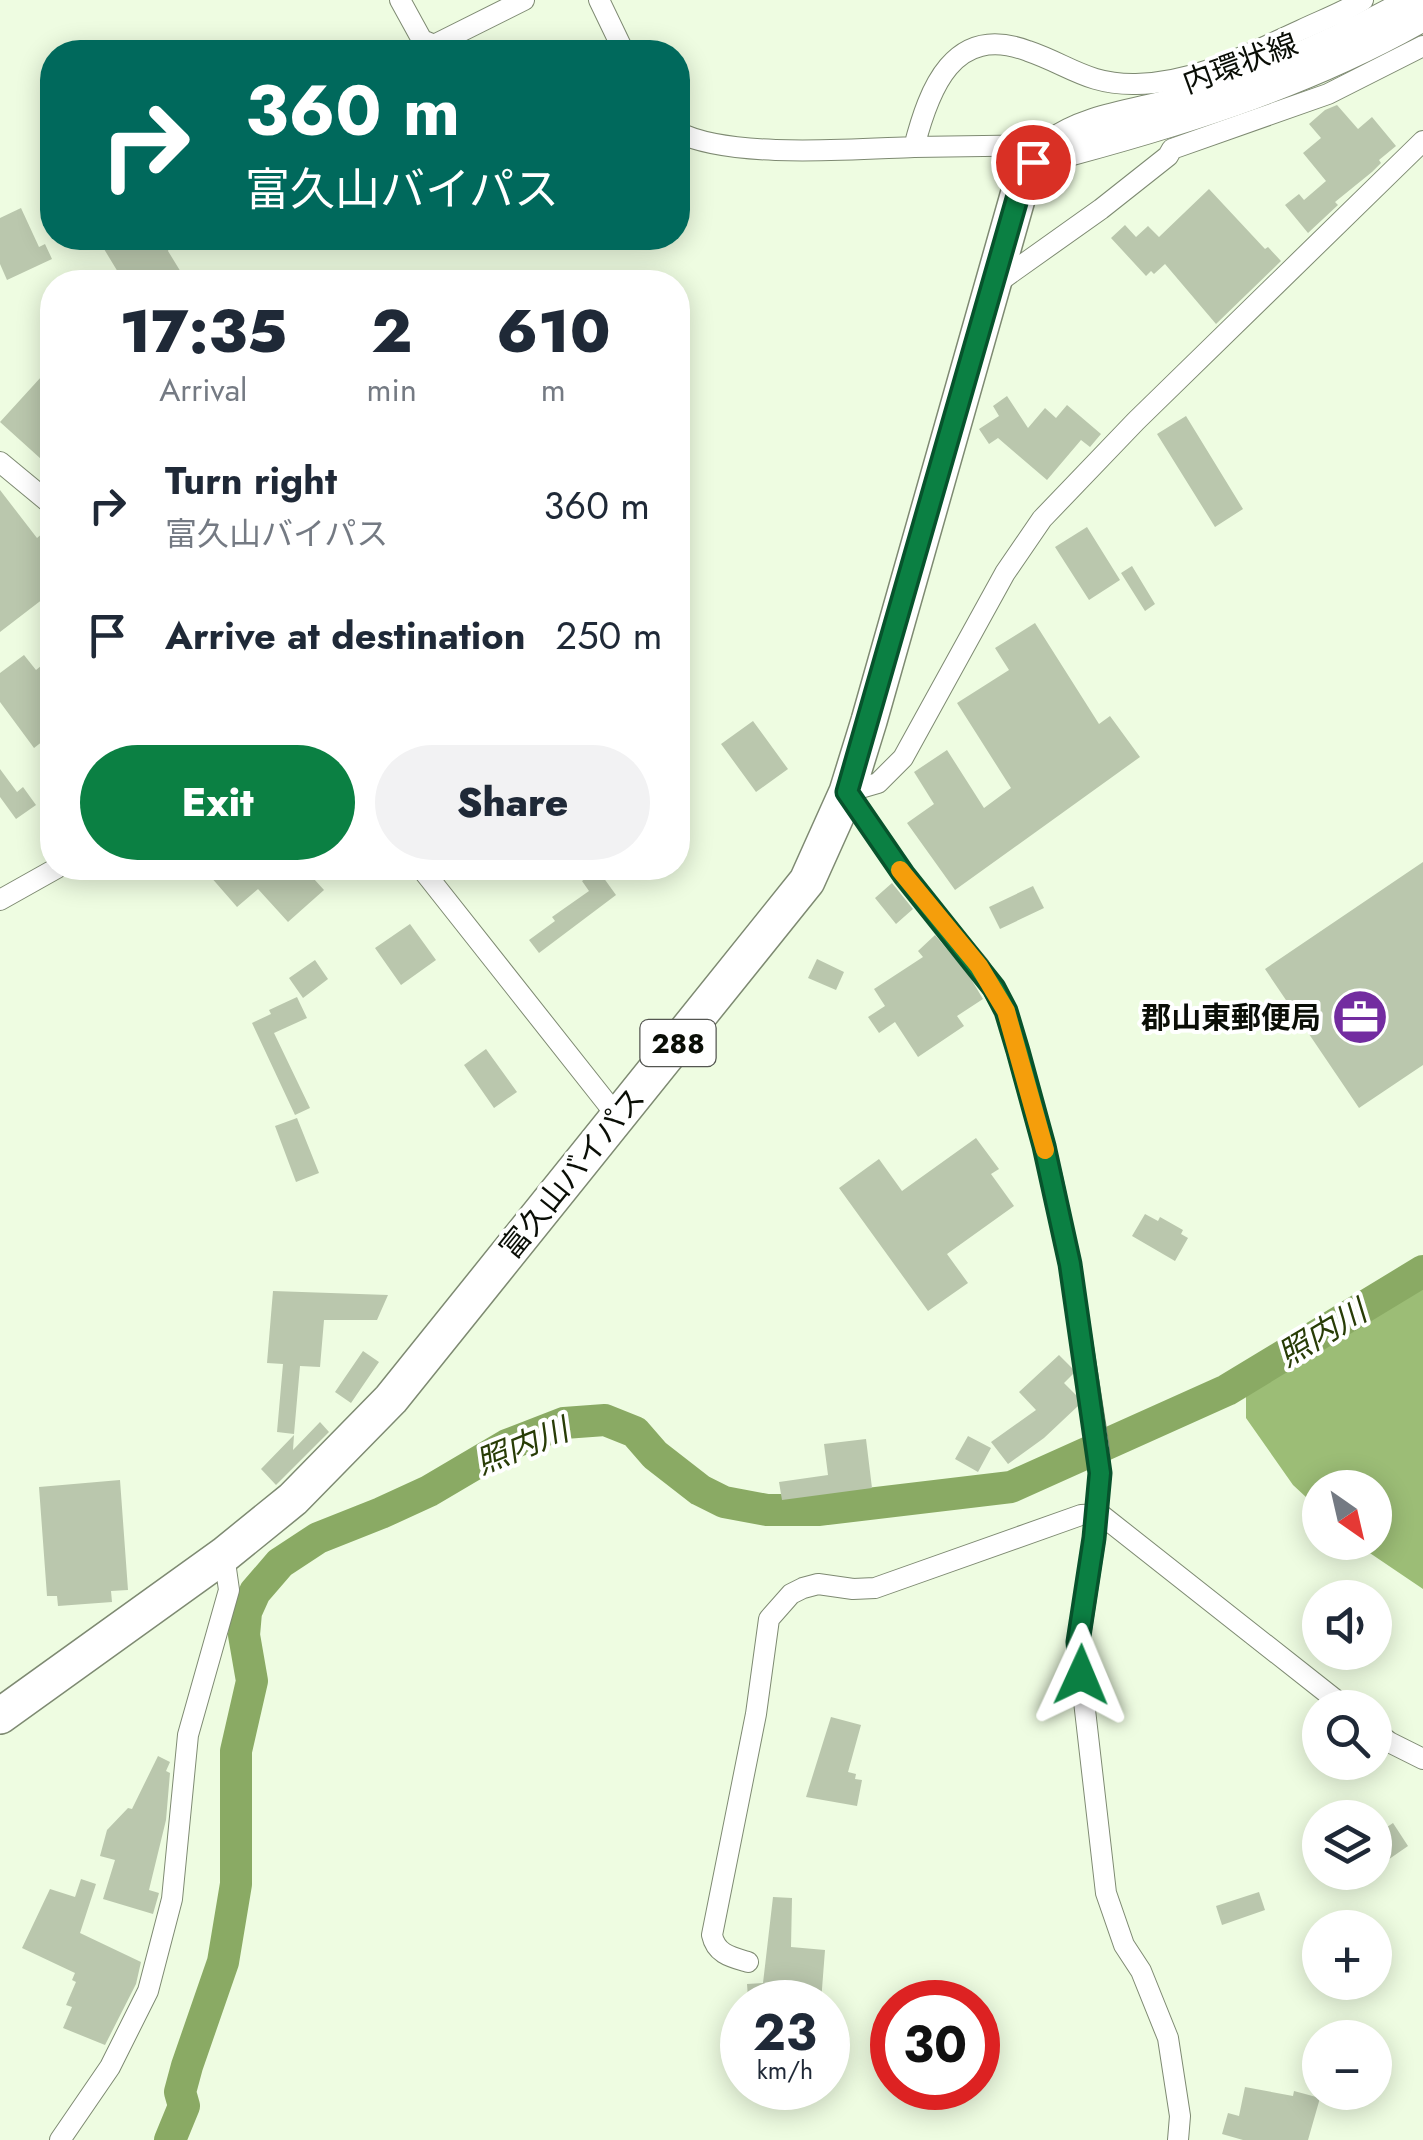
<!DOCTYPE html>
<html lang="en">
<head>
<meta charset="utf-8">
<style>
  :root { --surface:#fff; --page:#f2f2f3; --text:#1f2937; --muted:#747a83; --accent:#0b8043 }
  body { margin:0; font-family:Jost,"Noto Sans JP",sans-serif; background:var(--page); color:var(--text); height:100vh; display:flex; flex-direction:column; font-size:38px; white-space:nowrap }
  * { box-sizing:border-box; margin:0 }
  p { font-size:32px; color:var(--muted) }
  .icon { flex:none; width:55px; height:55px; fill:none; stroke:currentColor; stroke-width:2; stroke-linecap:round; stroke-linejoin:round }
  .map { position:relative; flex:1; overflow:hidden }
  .drawer { position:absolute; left:40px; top:270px; width:650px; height:610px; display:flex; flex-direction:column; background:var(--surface); border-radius:40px; box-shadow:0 5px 25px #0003 }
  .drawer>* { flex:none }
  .top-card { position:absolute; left:40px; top:40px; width:650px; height:210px; border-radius:40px; box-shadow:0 5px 25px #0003; background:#00695c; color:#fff; overflow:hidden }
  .needle { width:65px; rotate:146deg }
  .buttons { position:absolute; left:1302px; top:1470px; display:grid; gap:20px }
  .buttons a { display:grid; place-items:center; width:90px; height:90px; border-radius:50%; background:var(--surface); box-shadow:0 5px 25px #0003; font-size:50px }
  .speed { position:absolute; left:720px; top:1980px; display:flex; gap:20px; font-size:50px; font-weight:700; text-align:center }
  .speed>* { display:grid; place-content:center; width:130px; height:130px; border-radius:50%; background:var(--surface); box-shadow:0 5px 25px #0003; line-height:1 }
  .speed small { font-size:25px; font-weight:400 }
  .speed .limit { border:15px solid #d22; background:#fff; color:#111 }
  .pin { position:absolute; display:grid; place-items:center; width:85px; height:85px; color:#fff; margin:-42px; border:5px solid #fff; border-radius:50%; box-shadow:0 2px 10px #0007 }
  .me { position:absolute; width:110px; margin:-55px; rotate:1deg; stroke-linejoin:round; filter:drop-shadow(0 0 8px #0008) }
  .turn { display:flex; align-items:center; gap:35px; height:210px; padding:0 40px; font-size:45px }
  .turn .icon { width:130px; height:130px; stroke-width:2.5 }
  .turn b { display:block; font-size:70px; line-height:85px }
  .eta { display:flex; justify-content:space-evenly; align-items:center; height:170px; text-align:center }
  .eta b { font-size:60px; font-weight:800; line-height:70px }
  .button { display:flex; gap:20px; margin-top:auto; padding:20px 40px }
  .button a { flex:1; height:115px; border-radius:60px; background:var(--accent); color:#fff; font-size:40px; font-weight:800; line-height:115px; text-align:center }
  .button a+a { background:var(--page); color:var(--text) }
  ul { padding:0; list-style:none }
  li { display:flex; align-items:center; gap:30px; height:130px; padding:0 40px }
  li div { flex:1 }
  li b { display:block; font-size:38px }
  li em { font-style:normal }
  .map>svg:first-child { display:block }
  .forest { fill:#9cbd76 }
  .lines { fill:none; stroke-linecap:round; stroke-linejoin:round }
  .river { stroke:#8aaa64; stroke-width:32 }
  .building { fill:#bac7ad }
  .street-casing { stroke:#7e8a72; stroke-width:22 }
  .secondary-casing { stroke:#7e8a72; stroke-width:30 }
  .highway-casing { stroke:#7e8a72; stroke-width:38 }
  .street { stroke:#fff; stroke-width:20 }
  .secondary { stroke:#fff; stroke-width:28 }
  .highway { stroke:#fff; stroke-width:35 }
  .route-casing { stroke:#07532c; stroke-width:25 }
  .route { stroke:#0b8043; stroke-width:18 }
  .slow { stroke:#f59e0b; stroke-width:18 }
  .labels { text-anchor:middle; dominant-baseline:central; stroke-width:8; stroke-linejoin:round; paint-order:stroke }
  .shield { fill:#fff; stroke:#545651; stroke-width:2.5 }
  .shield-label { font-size:28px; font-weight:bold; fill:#0a0e06 }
  .street-label { font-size:30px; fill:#0a0e06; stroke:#fff }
  .poi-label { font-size:30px; font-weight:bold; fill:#0a0e06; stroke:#fff; text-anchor:end }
  .water-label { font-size:32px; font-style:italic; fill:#283c06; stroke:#fff }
</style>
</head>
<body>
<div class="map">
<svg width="1423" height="2140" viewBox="0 0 1423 2140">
  <rect width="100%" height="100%" fill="#eefce1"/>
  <path class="forest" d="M1423,1285V1589L1355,1543L1375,1542V1488H1320V1510L1293,1485L1246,1418V1384L1363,1322Z"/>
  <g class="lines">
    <path class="river" d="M170,2140L184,2106L180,2092L187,2066L223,1962L236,1884V1751L252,1681L244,1635L246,1612L255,1592L280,1563L318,1538L381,1513L429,1491L507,1445L564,1423L605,1420L635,1432L655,1455L700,1490L724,1502L767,1510H818L1011,1487L1227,1390L1423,1271"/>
  </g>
  <path class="building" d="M1337,105L1358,129L1372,117L1396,146L1379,160L1381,163L1372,172L1335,202L1338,205L1308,233L1285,205L1299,194L1304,200L1326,181L1303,153L1321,138L1309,124L1325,110Z
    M1209,189L1265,249L1268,247L1281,261L1216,324L1165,264L1154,274L1151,271L1146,276L1111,238L1125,225L1136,237L1148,226L1159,237Z
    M21,208L39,247L45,244L52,259L7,280L0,264V218Z
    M122,238H173L168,251L187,282H124L104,249Z
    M52,365V446L41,459L0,422Z
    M1007,396L1028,428L1045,408L1056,418L1067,405L1101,434L1090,447L1081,440L1047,480L998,438L989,444L979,429L999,416L993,406Z
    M1186,416L1243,509L1215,527L1157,434Z
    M0,490L37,538L43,533L52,546V592L0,632Z
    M1087,527L1120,580L1089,600L1055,547Z
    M1132,566L1155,604L1145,611L1121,573Z
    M1035,623L1099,724L1110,716L1140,757L955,890L907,823L934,804L914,772L947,750L984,808L1011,788L957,703L1009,670L995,648Z
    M24,655L36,670L52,657V734L34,748L0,702V673Z
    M753,721L788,769L756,792L721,744Z
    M0,769L17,792L23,787L36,805L16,819L0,797Z
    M1423,862V1065L1359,1108L1265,969Z
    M203,868H304L324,890L288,922L258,889L237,907Z
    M598,870L616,895L539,953L529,940L555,921L552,917L589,891L582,881Z
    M892,883L913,909L896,924L875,898Z
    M1033,886L1044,908L1000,929L989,907Z
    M410,924L436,960L401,985L375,948Z
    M935,935L968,974L983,999L957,1016L964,1026L918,1057L895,1022L879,1033L868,1017L885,1006L874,989L923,957L918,951Z
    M817,959L844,972L836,990L808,978Z
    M315,960L328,979L303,998L289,978Z
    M297,997L307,1018L274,1033L310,1108L295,1115L252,1023L271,1014L269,1010Z
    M486,1049L517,1092L494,1108L464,1065Z
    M297,1118L319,1173L296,1182L275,1126Z
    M976,1138L999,1169L991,1174L1014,1206L947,1254L968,1283L928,1311L839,1188L879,1159L902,1191Z
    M1145,1214L1158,1221L1160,1217L1183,1230L1181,1234L1188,1238L1175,1261L1132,1236Z
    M273,1291L388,1295L377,1320H324L320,1367L300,1366L294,1434L277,1432L283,1364L267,1363Z
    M363,1351L379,1362L351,1403L335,1392Z
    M1059,1355L1073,1369V1374L1064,1383L1077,1396L1078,1406L1044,1438L1008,1464L991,1442L1036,1410L1019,1392Z
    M320,1422L329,1432L276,1485L261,1469L294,1435L293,1450Z
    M968,1436L991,1448L978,1472L955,1459Z
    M866,1439L872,1488L782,1500L779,1482L828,1475L824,1444Z
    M120,1480L128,1590L111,1591L112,1602L58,1606L57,1596H47L39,1487Z
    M831,1717L861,1725L848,1772L856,1774L855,1779L862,1780L857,1806L806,1797Z
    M158,1756L170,1762L166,1771L170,1773L166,1820L149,1890L159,1893L153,1914L103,1899L115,1860L100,1856L107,1830L128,1808L132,1809Z
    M1393,1823L1408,1846L1382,1864L1375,1853V1835Z
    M81,1879L96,1884L80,1933L141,1962L136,1984L105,2045L63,2028L72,2007L66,2005L76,1982L72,1980L75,1973L22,1948L50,1889L75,1897Z
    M1259,1892L1265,1910L1222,1925L1216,1906Z
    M773,1897L792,1898L791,1947L825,1950L821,2002H795L796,1995L767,1993V1997L748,1998L747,1984L763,1983Z
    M1245,2087L1293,2096L1294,2091L1320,2098L1308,2140H1243L1222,2134L1228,2113L1239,2116Z"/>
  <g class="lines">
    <g class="street-casing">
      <path id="street" d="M400,0L422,40L434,45L524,0
        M599,0L624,52
        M678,132C729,159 855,149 914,147C929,89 953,23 1028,51C1069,65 1088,85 1136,84C1196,83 1248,54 1301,30C1322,20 1344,12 1363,0
        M914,147L1049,145
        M994,285L1101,209L1168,156L1172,149L1328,94L1423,46
        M0,462L52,505
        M421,868L617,1116
        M0,900L57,868
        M1375,1731L1389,1742L1423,1759
        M748,1962C731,1957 716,1954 712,1935L756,1714L769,1619L791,1594L803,1588L818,1584L853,1589L875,1588L1081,1515L1100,1514L1346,1708
        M60,2140L110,2067L148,1991L172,1899L188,1735L229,1590L224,1555
        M1178,2140L1180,2116L1168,2038L1141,1971L1124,1945L1106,1893L1081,1675L1079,1643L1095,1538L1100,1473L1099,1449L1070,1264L1052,1177L1006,1011L979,966L903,875L847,792L878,783L903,758L1005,573L1042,519L1136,421L1423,141"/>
    </g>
    <g class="secondary-casing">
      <path id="secondary" d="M1049,145L1072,151C1194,118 1313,80 1423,17
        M1049,145C1089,115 1146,113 1194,97C1269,71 1344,40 1413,0"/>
    </g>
    <g class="highway-casing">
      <path id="highway" d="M0,1716L224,1555L293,1499L391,1399L807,881L847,792L869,721L1023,178L1049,145"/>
    </g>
    <use href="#street" class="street"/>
    <use href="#secondary" class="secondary"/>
    <use href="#highway" class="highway"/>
  </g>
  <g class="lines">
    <g class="route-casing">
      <path id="route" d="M1033,162L1023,178L847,792L904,875L994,988L1006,1011L1018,1051L1044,1146L1070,1264L1100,1473L1094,1538L1078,1642L1081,1675"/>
    </g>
    <use href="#route" class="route"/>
    <path class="slow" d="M900,870L979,966L1006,1011L1045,1150"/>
  </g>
  <defs>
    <g id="office-disc" transform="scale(2.875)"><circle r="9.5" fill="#732ca0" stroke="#fff"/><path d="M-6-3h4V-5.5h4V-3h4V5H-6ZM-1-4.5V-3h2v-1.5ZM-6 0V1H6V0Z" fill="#fff"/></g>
  </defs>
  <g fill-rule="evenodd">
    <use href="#office-disc" x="1360" y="1017"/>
  </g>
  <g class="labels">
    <rect class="shield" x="640.5" y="1020" width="75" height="46" rx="8"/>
    <g class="shield-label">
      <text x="678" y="1043">288</text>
    </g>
    <g class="street-label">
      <text transform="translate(1240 63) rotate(-20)">内環状線</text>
      <text transform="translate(572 1173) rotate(-51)">富久山バイパス</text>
    </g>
    <g class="poi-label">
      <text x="1321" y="1017">郡山東郵便局</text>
    </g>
    <g class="water-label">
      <text transform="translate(1322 1333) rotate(-31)">照内川</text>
      <text transform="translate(522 1446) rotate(-22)">照内川</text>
    </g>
  </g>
</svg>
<div class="buttons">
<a><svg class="needle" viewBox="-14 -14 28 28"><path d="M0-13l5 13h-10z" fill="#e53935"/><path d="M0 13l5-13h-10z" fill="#747a83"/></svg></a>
<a><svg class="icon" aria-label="sound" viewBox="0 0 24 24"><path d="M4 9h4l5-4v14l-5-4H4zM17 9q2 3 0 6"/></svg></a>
<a><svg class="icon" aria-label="search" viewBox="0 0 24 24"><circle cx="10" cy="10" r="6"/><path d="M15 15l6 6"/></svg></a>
<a><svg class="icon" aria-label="layers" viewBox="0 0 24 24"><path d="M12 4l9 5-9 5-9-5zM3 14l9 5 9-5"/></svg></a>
<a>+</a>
<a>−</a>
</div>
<div class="speed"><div>23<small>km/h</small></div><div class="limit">30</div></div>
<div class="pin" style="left:1033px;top:162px;background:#d93025"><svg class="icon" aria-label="arrive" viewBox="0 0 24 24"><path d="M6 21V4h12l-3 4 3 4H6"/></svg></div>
<svg class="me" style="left:1081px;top:1675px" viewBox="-20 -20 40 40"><path d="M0-17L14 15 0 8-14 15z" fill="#0b8043" stroke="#fff" stroke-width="4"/></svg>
<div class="top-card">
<div class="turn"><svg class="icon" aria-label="right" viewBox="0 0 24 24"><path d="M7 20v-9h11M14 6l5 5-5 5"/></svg><div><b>360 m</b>富久山バイパス</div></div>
</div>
<section class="drawer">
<div class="eta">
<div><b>17:35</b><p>Arrival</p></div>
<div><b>2</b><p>min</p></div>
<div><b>610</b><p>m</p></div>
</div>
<ul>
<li><svg class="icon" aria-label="right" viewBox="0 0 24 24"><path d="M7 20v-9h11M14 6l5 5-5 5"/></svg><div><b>Turn right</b><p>富久山バイパス</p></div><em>360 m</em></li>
<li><svg class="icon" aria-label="arrive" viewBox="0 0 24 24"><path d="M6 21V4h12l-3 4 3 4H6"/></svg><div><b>Arrive at destination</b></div><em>250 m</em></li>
</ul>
<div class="button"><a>Exit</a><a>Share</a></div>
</section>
</div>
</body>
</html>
